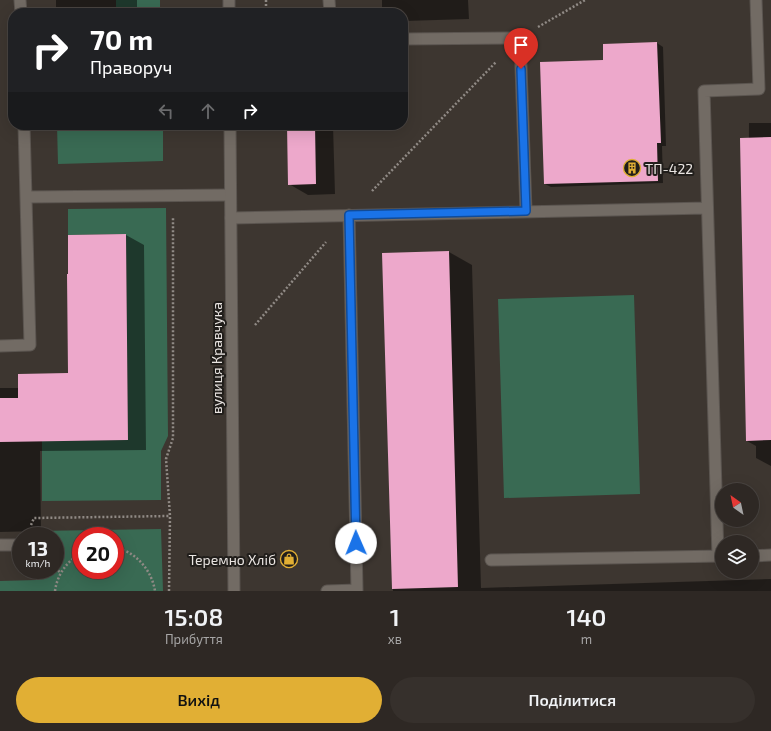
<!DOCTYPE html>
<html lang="uk">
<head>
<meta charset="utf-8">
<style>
  :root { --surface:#2e2824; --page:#36302c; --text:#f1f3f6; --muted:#a7a6a6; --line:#494441; --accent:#e1af34 }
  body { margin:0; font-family:"Exo 2",sans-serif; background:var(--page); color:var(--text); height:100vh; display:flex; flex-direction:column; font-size:15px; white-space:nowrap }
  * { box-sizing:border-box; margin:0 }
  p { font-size:13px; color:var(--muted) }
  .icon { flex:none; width:22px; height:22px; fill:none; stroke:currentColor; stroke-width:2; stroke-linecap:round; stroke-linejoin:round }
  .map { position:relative; height:591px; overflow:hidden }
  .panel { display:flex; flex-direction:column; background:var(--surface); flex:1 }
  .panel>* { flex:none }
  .hud { position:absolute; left:8px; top:8px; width:400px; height:122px; border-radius:16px; box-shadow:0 4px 16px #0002,0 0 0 1px var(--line); background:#202124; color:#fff; overflow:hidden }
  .needle { width:26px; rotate:327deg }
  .buttons { position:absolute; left:715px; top:483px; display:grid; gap:8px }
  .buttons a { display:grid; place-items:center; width:44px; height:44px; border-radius:50%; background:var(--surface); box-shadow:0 4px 16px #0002,0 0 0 1px var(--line); font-size:20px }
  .speed { position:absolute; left:12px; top:527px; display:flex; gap:8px; font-size:20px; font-weight:700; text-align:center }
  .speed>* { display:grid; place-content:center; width:52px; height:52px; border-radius:50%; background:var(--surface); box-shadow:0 4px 16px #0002,0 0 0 1px var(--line); line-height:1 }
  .speed small { font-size:10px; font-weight:400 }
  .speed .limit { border:6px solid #d22; background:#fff; color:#111 }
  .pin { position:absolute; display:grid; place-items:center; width:34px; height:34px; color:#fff; margin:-41px -17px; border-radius:50% 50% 50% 0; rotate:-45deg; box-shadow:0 0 4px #0007 }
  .pin .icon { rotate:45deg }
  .me { position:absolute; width:44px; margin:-22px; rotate:359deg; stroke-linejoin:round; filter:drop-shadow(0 0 3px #0008) }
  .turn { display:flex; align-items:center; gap:14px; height:84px; padding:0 16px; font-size:18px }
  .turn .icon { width:52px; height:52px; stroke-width:2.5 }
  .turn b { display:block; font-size:28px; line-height:34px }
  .lanes { display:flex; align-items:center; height:38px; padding:0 16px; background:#0003; justify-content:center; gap:20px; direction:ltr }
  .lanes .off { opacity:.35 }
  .eta { display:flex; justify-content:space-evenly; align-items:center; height:68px; text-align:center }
  .eta b { font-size:24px; font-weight:600; line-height:28px }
  .button { display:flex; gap:8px; margin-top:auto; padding:8px 16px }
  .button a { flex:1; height:46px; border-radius:24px; background:var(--accent); color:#111; font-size:16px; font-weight:600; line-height:46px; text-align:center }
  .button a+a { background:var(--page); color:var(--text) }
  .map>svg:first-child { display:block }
  .green { fill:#396a53; fill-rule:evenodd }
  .shadow { fill:#0007 }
  .building { fill:#eda8cb }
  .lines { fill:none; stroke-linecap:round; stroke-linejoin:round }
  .service-casing { stroke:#5b5550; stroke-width:13 }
  .tertiary-casing { stroke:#5b5550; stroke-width:13 }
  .path { stroke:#908a85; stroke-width:2.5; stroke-dasharray:2 2; stroke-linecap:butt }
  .service { stroke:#726b64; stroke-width:11 }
  .tertiary { stroke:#726b64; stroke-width:11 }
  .route-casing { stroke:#114b97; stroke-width:10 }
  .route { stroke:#1a73e8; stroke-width:7 }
  .labels { text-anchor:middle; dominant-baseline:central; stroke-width:4; stroke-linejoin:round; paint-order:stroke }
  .poi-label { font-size:14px; fill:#e9e4e1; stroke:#211e1b; text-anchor:start }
  .street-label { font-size:14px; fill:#e9e4e1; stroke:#211e1b }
</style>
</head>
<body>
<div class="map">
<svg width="771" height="591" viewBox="0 0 771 591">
  <rect width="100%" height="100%" fill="#3d3630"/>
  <path class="green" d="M116,0H160V13H116Z
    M57,125H163V161L58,164Z
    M166,208L168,436L161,451V500L42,501V441L128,440L126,234L68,235V209Z
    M634,295L640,494L504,498L498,299Z
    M161,529L163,591H0V581L36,580V570H55V536H36V531ZM81,536H115V570H81Z"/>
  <path class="shadow" d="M56,0H137V13H56Z
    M382,0H468L469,19L405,21L403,19V13H392L382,7Z
    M657,43L663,47L666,146H662L663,183L551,187L545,184L605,61Z
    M749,123H771V466L756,458V446L747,441Z
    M75,125H140V126L80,128Z
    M288,125H333L335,194L308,195L289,184Z
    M126,235L144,245L146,450L40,451L41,531L0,532V388H19L69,374Z
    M449,252L472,265L481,588L771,579V591H393L383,254Z"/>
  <path class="building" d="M657,42L661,143H657L658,181L544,184L540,62L603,60V44Z
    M287,125H315L316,184L288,185Z
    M771,137V440L746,441L740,138Z
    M126,234L128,440L0,442V398H18V374L68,373L67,274H68V235Z
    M449,251L458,587L392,589L382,253Z"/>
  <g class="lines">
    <g class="service-casing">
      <path id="service" d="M20,0L21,13
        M329,0L330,13
        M403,39L520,38L526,211
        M26,197L230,195
        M231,218L707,208
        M0,346L30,345L24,125
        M0,545H21
        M718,556L704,91L759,89L756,0
        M752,556L771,555
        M491,560L722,556
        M327,591L357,590L349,215"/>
    </g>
    <g class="tertiary-casing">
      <path id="tertiary" d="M229,0V13
        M230,125L234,591"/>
    </g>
    <path class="path" d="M266,0V13
      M538,27L585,0
      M372,191L496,62
      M255,325L326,242
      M31,525L34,518L170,516
      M115,548C136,551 152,571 155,591
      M55,568L61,573
      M55,591C57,575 67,561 81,553
      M169,591L170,516L166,459L173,438V217"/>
    <use href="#service" class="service"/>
    <use href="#tertiary" class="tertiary"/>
  </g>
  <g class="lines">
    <g class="route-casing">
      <path id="route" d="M356,543L349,215L526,211L521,69"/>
    </g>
    <use href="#route" class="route"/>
  </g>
  <defs>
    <g id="building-ring" transform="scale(0.9)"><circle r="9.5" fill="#211e1b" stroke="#e1af34" stroke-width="1.5"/><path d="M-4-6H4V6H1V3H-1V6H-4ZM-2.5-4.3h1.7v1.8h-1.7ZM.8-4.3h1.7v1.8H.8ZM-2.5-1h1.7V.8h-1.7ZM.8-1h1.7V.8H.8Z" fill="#e1af34"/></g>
    <g id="shop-ring" transform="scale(0.9)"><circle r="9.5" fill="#211e1b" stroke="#e1af34" stroke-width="1.5"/><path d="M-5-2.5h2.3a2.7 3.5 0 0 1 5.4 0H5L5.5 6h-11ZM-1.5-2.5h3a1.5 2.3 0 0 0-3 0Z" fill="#e1af34"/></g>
  </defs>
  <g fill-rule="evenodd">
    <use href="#building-ring" x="632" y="168"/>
    <use href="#shop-ring" x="289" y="559"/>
  </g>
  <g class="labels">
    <g class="poi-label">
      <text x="645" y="168">ТП-422</text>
      <text x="276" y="559" text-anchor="end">Теремно Хліб</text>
    </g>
    <g class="street-label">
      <text transform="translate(216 358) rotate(-90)">вулиця Кравчука</text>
    </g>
  </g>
</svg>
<div class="buttons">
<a><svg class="needle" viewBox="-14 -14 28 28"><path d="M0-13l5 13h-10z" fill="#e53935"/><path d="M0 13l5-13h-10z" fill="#a7a6a6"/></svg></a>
<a><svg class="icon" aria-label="layers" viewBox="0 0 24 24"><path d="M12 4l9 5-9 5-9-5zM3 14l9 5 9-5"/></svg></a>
</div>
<div class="speed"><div>13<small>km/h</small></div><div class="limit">20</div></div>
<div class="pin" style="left:521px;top:69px;background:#d93025"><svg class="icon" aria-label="arrive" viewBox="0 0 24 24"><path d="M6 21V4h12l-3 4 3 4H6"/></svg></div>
<svg class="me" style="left:356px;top:543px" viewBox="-20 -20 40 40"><circle r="19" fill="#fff"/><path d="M0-13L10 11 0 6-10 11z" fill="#1a73e8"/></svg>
<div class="hud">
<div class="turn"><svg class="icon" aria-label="right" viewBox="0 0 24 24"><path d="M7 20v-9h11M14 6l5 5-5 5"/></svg><div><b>70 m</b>Праворуч</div></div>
<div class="lanes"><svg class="icon off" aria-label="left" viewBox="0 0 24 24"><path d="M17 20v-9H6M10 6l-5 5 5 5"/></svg><svg class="icon off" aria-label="ahead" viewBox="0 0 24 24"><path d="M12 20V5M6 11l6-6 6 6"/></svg><svg class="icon" aria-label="right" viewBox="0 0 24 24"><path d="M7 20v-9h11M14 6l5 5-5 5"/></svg></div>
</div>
</div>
<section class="panel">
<div class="eta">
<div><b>15:08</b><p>Прибуття</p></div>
<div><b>1</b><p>хв</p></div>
<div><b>140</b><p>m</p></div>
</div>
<div class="button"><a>Вихід</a><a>Поділитися</a></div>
</section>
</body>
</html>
